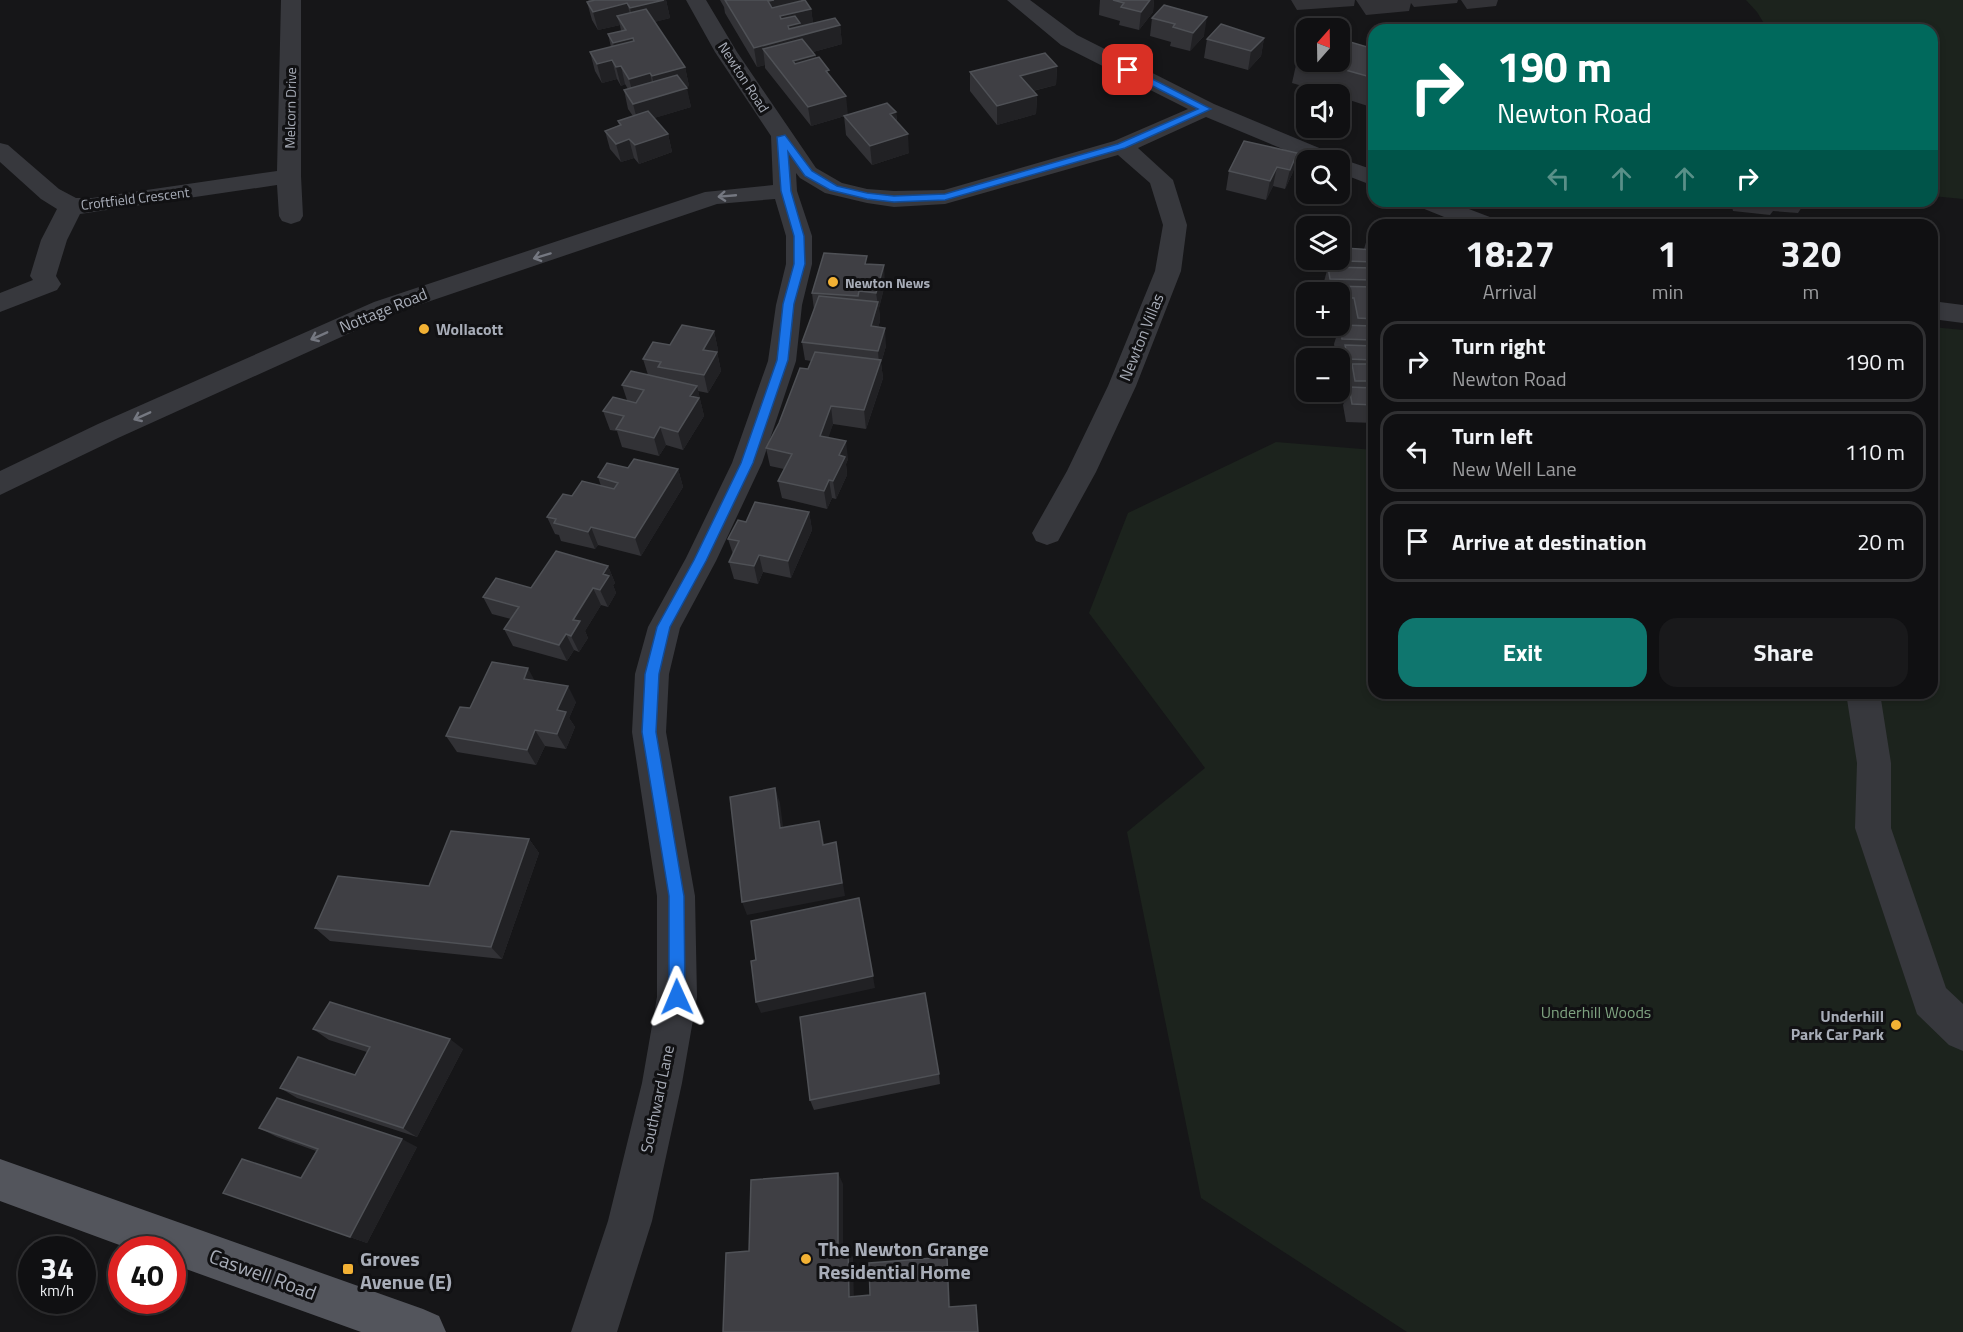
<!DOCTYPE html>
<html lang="en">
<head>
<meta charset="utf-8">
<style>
  :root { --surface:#101012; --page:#19191b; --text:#f1f3f6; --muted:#9c9d9f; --line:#303032; --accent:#0f766e }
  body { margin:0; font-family:"Titillium Web",sans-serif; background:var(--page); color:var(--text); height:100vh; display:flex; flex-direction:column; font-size:22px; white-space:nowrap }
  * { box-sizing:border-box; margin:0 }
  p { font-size:20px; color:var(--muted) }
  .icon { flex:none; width:33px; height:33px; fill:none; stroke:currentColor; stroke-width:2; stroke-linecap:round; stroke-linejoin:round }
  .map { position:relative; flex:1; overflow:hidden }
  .sheet { position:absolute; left:1368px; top:219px; width:570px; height:480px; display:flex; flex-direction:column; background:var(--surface); border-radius:18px; box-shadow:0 3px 9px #0003,0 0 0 2px var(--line) }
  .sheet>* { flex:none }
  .banner { position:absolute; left:1368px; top:24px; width:570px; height:183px; border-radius:18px; box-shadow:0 3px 9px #0003,0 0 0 2px var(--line); background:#00695c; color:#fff; overflow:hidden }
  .needle { width:39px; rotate:20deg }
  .tools { position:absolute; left:1296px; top:18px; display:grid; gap:12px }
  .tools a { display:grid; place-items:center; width:54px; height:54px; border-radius:12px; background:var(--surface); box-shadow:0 3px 9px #0003,0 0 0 2px var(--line); font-size:30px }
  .speed { position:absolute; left:18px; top:1236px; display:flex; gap:12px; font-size:30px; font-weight:700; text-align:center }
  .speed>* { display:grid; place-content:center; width:78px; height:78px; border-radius:50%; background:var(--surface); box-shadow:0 3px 9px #0003,0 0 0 2px var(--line); line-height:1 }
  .speed small { font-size:15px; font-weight:400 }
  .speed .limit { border:9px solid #d22; background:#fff; color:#111 }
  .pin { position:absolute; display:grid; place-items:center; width:51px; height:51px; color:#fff; margin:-26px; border-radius:12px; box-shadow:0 3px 9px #0006 }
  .me { position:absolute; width:66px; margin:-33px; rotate:359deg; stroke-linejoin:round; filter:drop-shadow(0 0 4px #0008) }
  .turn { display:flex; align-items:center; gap:21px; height:126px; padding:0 30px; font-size:27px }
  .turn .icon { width:78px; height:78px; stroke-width:2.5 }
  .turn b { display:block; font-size:42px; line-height:51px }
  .lanes { display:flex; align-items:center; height:57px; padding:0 30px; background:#0003; justify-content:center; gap:30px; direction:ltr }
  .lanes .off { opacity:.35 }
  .eta { display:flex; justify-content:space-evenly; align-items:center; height:102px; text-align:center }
  .eta b { font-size:36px; font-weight:700; line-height:42px }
  .action { display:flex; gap:12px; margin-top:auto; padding:12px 30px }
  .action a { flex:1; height:69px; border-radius:18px; background:var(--accent); color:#fff; font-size:24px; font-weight:700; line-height:69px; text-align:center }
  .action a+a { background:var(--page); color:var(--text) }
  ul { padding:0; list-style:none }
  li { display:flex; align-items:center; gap:18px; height:81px; margin:0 12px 9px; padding:0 18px; border:3px solid var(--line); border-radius:18px }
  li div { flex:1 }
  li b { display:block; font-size:22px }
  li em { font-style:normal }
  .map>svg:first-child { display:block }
  .green { fill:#1c231d }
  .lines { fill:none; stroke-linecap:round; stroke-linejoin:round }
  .minor { fill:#37383d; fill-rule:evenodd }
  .major { fill:#53555c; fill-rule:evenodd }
  .wall { fill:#323236 }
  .shaded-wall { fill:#212124 }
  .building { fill:#3f3f44; stroke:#4f5156; stroke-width:1.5 }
  .oneway { stroke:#757881 }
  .route { fill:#1a73e8; stroke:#114b97; stroke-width:1.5 }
  .poi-dot { fill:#f2b134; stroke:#111113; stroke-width:2 }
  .labels { text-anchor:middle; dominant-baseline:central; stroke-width:6; stroke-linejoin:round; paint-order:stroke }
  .far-street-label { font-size:14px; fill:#a8adb8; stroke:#111113 }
  .far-poi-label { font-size:14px; font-weight:bold; fill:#a8adb8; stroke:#111113; text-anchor:start }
  .street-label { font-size:16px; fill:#a8adb8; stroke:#111113 }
  .poi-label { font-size:16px; font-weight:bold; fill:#a8adb8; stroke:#111113; text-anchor:start }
  .park-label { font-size:16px; fill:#7fa381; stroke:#111113 }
  .near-poi-label { font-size:20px; font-weight:bold; fill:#a8adb8; stroke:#111113; text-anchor:start }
  .near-street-label { font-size:20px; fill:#a8adb8; stroke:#111113 }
</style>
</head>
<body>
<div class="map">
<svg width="1963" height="1332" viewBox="0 0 1963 1332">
  <rect width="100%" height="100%" fill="#161618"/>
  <path class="green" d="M1746,0H1963V199L1932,196V30H1768L1757,12Z
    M1932,327L1963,330V1332H1407L1201,1198L1127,832L1205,768L1089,613L1128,513L1276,442L1374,450V693H1932Z"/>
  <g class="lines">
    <path class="minor" d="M281,0H301V176L303,216L300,221L291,224L282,221L279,216L277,185L80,214L67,240L56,276L61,284L57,290L0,312V293L33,280L30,276L41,240L57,209L41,199L0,162V143L8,145L59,189L76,198H92L277,171Z
      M686,0H706L737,52L816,168L842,183L867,189L894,191L944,190L1114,141L1188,109L1061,45L1007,0H1030L1077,35L1214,104L1336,155L1339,158L1374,170V186L1340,173V160H1309L1206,117L1138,148L1173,180L1187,225L1181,271L1136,386L1096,472L1058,541L1047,545L1036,541L1032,533L1067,471L1108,386L1155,271L1163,225L1150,183L1118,155L945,204L894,207L867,203L825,193L800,178L796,173L797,191L812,236V264L802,305L796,361L762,463L716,561L680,628L669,674L666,732L695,896L697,997L682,1083L652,1221L617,1332H571L608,1221L642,1083L657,997V896L632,732L635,674L648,627L686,558L732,463L768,361L776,305L786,264V236L775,199L717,204L392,314L118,438L0,495V471L98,424L374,302L705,192L773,185L771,136L715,52Z
      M1414,201H1448L1495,219L1498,225H1464L1417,206Z
      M1932,301L1963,305V323L1932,319Z
      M1846,693H1880L1891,763V828L1946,988L1963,1004V1051L1949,1045L1917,1014L1855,828L1857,763Z"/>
    <path class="major" d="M0,1159L423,1309L439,1316L446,1332H361L172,1264V1250H133L0,1201Z"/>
  </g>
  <path class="wall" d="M588,0H666L670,18L654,22L685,67L689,86L686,87L691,107L654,118L668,134L672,152L639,164L634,158L621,162L610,149L605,131L619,125L618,121L633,116L628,109L624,90L628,89L625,84L621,86L617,79L602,83L595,71L590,52L611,47L608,34L621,31L620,25L598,30L592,20L587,2L589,1Z
    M720,0H800V2L811,9L813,23L840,25L842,44L813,52L815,55L816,58L830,77L848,115L811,126L765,68V65L757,67L725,13L724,7Z
    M1100,0H1154L1153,12L1139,30L1119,25L1120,21L1099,15Z
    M1291,0H1355L1354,6L1297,10Z
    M1356,0H1458L1457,3L1414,7L1411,3L1409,11L1366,15Z
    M1461,0H1498L1496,6L1467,9Z
    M1164,5L1204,36L1190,51L1170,46L1171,42L1150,36L1152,18Z
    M1264,38L1261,56L1248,70L1204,58L1207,39Z
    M1306,45V62H1340L1374,49V108L1340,97V94H1330L1292,83L1298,56Z
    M1057,66L1056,85L1033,91L1037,95L1036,114L997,125L970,91V72Z
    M896,112L897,122L909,153L872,165L846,135L844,116Z
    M1297,153L1293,172L1285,189L1273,186L1266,200L1226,190L1229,171Z
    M1606,201H1667L1665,205L1607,202Z
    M1699,201H1806L1798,213L1773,211L1770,215L1733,211L1732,207L1699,204Z
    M1370,229H1374V423L1346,422L1343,405L1348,393L1346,382L1347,378H1342L1340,365L1341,358L1336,357L1334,344L1340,325H1350L1348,317L1340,316V292H1324L1323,285L1328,267H1339L1345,248L1364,249Z
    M867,264L885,284L879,308L880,321L878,327L886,346L881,363L883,378L866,429L833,424L828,437L848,459L846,464L847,475L836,499L832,498L827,509L782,498L778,481L784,469L770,466L766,448L808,369L811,361L805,360L802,342L814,310L812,293Z
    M714,331L718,350L717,352L721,371L708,393L698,391L704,416L683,450L666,445L659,456L622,447L617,431L610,430L603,411L627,400L622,385L648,375L643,359L670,345Z
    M628,468L678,469L683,487L641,556L598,545L595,549L561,541L559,535L555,534L547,517L572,496L601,486L598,477Z
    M809,512L812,530L791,578L763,572L758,584L734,579L729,562L733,554L728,539L746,522Z
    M608,566L615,583L613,585L616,593L608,607L601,605L585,631L588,638L579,652L574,650L567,661L513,646L504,629L511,619L492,614L483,597L531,588Z
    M536,681L576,702L569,718L575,727L566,749L545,746L536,765L457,752L446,736L470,708Z
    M529,839L539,853L502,959L330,941L315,928L429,886Z
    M313,1029L463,1049L417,1137L297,1098L280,1088L355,1075L367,1052L329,1040Z
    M939,1074L940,1084L814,1110L810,1100Z
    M259,1128L417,1147L367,1243L223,1193L301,1178L316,1151L277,1137Z"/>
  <path class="shaded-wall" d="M591,0H657L627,3L632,22L617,16L620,25L598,30L593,12L594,11Z
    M664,0H666L670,18L635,27L630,8Z
    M774,0H800L801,12L811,9L814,28L840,25L842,44L773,63L763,49L765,65L757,67L754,48L768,1Z
    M1150,0H1154L1153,12L1139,30L1141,12Z
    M1207,17L1204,36L1190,51L1193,33Z
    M633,38L637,56L618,61L613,43Z
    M1264,38L1261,56L1248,70L1251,51Z
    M815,55L818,74L795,80L793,61Z
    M612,60L617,79L602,83L597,64Z
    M621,66L625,84L621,86L616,67Z
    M1057,66L1056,85L1020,94V76Z
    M685,67L689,86L656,95L652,76Z
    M650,73L654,92L634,98L629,79Z
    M687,88L691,107L638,123L633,104Z
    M1037,95L1036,114L997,125V106Z
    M846,96L848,115L811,126L808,107Z
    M896,112L897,131L890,114Z
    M668,134L672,152L639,164L635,145Z
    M908,134L909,153L872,165L870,146Z
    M629,139L634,158L621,162L616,144Z
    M1297,153L1293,172L1285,189L1290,170Z
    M1277,167L1273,186L1266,200L1270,181Z
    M884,265L885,284L879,308L880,321L873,345L871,326L878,305L876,293Z
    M885,328L886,346L881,363L883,378L866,429L864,410L879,365L878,351Z
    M714,331L718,350L707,368L703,350Z
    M717,352L721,371L708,393L704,375Z
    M697,386L704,416L683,450L678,432L690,396Z
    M831,406L833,424L823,454L820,436Z
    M660,427L666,445L659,456L654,438Z
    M846,441L848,459L846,464L847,475L836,499L833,481L839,455Z
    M678,469L683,487L641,556L635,538Z
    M829,480L832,498L827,509L824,491Z
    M809,512L812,530L791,578L788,561Z
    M591,527L598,545L595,549L588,532Z
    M759,555L763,572L758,584L754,566Z
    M608,566L615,583L613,585L616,593L608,607L600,590L603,574Z
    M593,588L601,605L585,631L588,638L579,652L571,636L573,620Z
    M566,634L574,650L567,661L559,645Z
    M528,668L537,685L524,679Z
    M568,686L576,702L569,718L575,727L566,749L557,734V710Z
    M535,730L545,746L536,765L527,750Z
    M775,788L780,803L785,842L780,828Z
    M819,821L823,835L826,859L823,845Z
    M529,839L539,853L502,959L491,947Z
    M836,842L845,896L747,915L742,902Z
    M859,898L875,988L761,1013L756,1002Z
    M450,1039L463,1049L417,1137L403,1128Z
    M402,1139L417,1147L367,1243L350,1237Z
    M838,1173L843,1184V1258L838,1249Z
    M848,1248L853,1257L854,1304L849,1297Z
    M947,1257L948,1265L951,1314L949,1307Z"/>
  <path class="building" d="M595,0H664L630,8L627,3L593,12L587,2Z
    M725,0H774L768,1L772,8L805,0L811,9L780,16L781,19L795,16L800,23L788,26L789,29L835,18L840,25L754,48Z
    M1113,0H1150L1141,12L1121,7L1124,3Z
    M1164,5L1207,17L1193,33L1173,27L1175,24L1152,18Z
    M646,9L685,67L652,76L650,73L629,79L621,66L616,67L612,60L597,64L590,52L634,41L633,38L613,43L608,34L626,30L617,16Z
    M1221,24L1264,38L1251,51L1207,39Z
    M802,39L815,55L793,61L795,64L819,57L829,70L826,71L846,96L808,107L763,49Z
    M1340,39L1374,49V78L1317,62H1340Z
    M1306,45V58L1298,56Z
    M1045,53L1057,66L1020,76L1037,95L997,106L970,72Z
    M677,75L687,88L633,104L624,90Z
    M887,103L896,112L890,114L908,134L870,146L844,116Z
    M648,111L668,134L635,145L629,139L616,144L605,131L621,125L618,121Z
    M1244,141L1297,153L1290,170L1277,167L1270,181L1229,171Z
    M1370,229H1374V262L1347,261L1345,248L1374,250Z
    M824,253L867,256L865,264L884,265L876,293L859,291L858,296L812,293Z
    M1328,267L1374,268V280L1330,279Z
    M1331,286L1374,287V319L1358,318L1354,298H1340V292H1332Z
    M819,296L878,302L871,326L885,328L878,351L802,342Z
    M682,325L714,331L703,350L717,352L704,375L658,367L661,362L643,359L653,342L670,345Z
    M1340,325L1374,326V340L1342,339Z
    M1345,345L1374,346V360L1348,359Z
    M815,352L881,360L864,410L831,406L820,436L846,441L839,455L845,457L833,481L829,480L824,491L778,481L792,454L766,448L779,423L800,368L808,369Z
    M1352,364H1374V381H1355Z
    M631,371L697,386L690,396L699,398L678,432L660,427L654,438L616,429L624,416L603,411L613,397L636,403L644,390L622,385Z
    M1349,387L1374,388V405L1352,404Z
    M634,459L678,469L635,538L591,527L588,532L554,523L556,519L547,517L563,494L572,496L582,481L614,489L618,483L598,477L607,463L628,468Z
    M755,502L809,512L788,561L759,555L754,566L729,562L739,541L728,539L738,520L746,522Z
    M556,551L608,566L603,574L609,576L600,590L593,588L573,620L580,621L571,636L566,634L559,645L504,629L519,607L483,597L496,578L531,588Z
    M492,662L528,668L524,679L568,686L557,710L566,712L557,734L535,730L527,750L446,736L460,707L470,708Z
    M775,788L780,828L819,821L823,845L836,842L842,883L742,902L730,797Z
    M451,831L529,839L491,947L315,928L338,876L429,886Z
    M859,898L873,976L756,1002L751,961L756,960L751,921Z
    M925,993L939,1074L810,1100L800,1017Z
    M330,1002L450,1039L403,1128L280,1088L298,1057L355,1075L370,1047L313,1029Z
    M277,1098L402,1139L350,1237L223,1193L242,1159L301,1178L318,1149L259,1128Z
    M838,1173V1249L848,1248L849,1297L870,1295L869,1263L947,1257L949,1307L976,1305L978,1332H723L726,1253L749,1251L751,1180Z"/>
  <defs><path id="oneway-shaft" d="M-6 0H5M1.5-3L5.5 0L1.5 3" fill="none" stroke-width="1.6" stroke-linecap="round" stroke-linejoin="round" transform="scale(1.5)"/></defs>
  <g class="oneway">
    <use href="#oneway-shaft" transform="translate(727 196) rotate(175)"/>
    <use href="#oneway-shaft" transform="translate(542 256) rotate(163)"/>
    <use href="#oneway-shaft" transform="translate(319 336) rotate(156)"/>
    <use href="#oneway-shaft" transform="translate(142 416) rotate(156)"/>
  </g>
  <path class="route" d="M1125,68H1131L1211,109L1125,148L945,200L894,202L867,199L830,190L805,176L788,152L791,191L804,236L805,264L794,304L788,360L753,463L706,561L670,627L659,674L656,732L684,896L685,997L683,1003L677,1005L672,1003L669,997V896L642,732L645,674L657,627L694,560L741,463L777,360L783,304L794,264V236L781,191L777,137L785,135L812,171L837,186L867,193L894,196L945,194L1118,144L1198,109L1125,72Z"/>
  <g class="poi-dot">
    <circle cx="833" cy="282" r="6"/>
    <circle cx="424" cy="329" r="6"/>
    <circle cx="1896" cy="1025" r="6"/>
    <circle cx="806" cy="1259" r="6"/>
    <rect x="342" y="1263" width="12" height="12" rx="3"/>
  </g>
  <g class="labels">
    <g class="far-street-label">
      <text transform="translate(744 77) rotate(57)">Newton Road</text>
      <text transform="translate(290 108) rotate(-89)">Melcorn Drive</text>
      <text transform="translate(135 198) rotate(-7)">Croftfield Crescent</text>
    </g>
    <g class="far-poi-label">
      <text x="845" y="282">Newton News</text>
    </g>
    <g class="street-label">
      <text transform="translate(383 310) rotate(-22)">Nottage Road</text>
      <text transform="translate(1141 337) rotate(-68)">Newton Villas</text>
      <text transform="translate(657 1099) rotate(-78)">Southward Lane</text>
    </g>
    <g class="poi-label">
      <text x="436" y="329">Wollacott</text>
      <text x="1884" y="1016" text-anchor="end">Underhill<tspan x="1884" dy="18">Park Car Park</tspan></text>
    </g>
    <g class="park-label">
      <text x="1596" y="1012">Underhill Woods</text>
    </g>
    <g class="near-poi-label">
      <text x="818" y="1248">The Newton Grange<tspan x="818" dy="23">Residential Home</tspan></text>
      <text x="360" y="1258">Groves<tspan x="360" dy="23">Avenue (E)</tspan></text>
    </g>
    <g class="near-street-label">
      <text transform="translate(263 1274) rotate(20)">Caswell Road</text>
    </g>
  </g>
</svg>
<div class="tools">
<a><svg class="needle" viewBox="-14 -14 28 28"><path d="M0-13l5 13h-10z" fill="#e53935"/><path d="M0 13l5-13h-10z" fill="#9c9d9f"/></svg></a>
<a><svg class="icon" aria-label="sound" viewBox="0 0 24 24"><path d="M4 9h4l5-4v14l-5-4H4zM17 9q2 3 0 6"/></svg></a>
<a><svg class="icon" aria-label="search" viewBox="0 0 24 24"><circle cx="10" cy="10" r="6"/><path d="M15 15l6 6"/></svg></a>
<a><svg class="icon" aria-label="layers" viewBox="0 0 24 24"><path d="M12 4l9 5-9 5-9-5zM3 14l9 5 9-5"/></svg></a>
<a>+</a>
<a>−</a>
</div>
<div class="speed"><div>34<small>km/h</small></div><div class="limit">40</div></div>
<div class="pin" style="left:1128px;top:70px;background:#d93025"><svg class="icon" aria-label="arrive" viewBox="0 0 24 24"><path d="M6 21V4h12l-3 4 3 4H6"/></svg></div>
<svg class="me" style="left:677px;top:997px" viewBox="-20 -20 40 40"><path d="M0-17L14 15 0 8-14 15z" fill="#1a73e8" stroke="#fff" stroke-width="4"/></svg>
<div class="banner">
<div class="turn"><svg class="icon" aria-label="right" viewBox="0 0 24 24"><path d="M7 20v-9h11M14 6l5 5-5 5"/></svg><div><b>190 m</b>Newton Road</div></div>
<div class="lanes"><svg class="icon off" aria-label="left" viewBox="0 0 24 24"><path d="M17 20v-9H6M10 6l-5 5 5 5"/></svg><svg class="icon off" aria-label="ahead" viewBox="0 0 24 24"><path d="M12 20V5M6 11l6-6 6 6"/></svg><svg class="icon off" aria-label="ahead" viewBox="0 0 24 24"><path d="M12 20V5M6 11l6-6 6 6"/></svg><svg class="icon" aria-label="right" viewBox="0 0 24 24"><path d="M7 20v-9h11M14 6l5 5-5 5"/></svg></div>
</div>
<section class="sheet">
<div class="eta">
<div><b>18:27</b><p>Arrival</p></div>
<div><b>1</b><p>min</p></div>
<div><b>320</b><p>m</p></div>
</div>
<ul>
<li><svg class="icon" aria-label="right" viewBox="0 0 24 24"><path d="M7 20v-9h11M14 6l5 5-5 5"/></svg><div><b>Turn right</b><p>Newton Road</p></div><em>190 m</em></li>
<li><svg class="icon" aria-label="left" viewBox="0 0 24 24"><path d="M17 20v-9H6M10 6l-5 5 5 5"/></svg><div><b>Turn left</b><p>New Well Lane</p></div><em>110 m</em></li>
<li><svg class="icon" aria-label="arrive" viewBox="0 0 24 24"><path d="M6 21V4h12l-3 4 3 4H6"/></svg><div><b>Arrive at destination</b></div><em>20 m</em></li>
</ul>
<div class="action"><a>Exit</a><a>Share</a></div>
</section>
</div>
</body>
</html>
